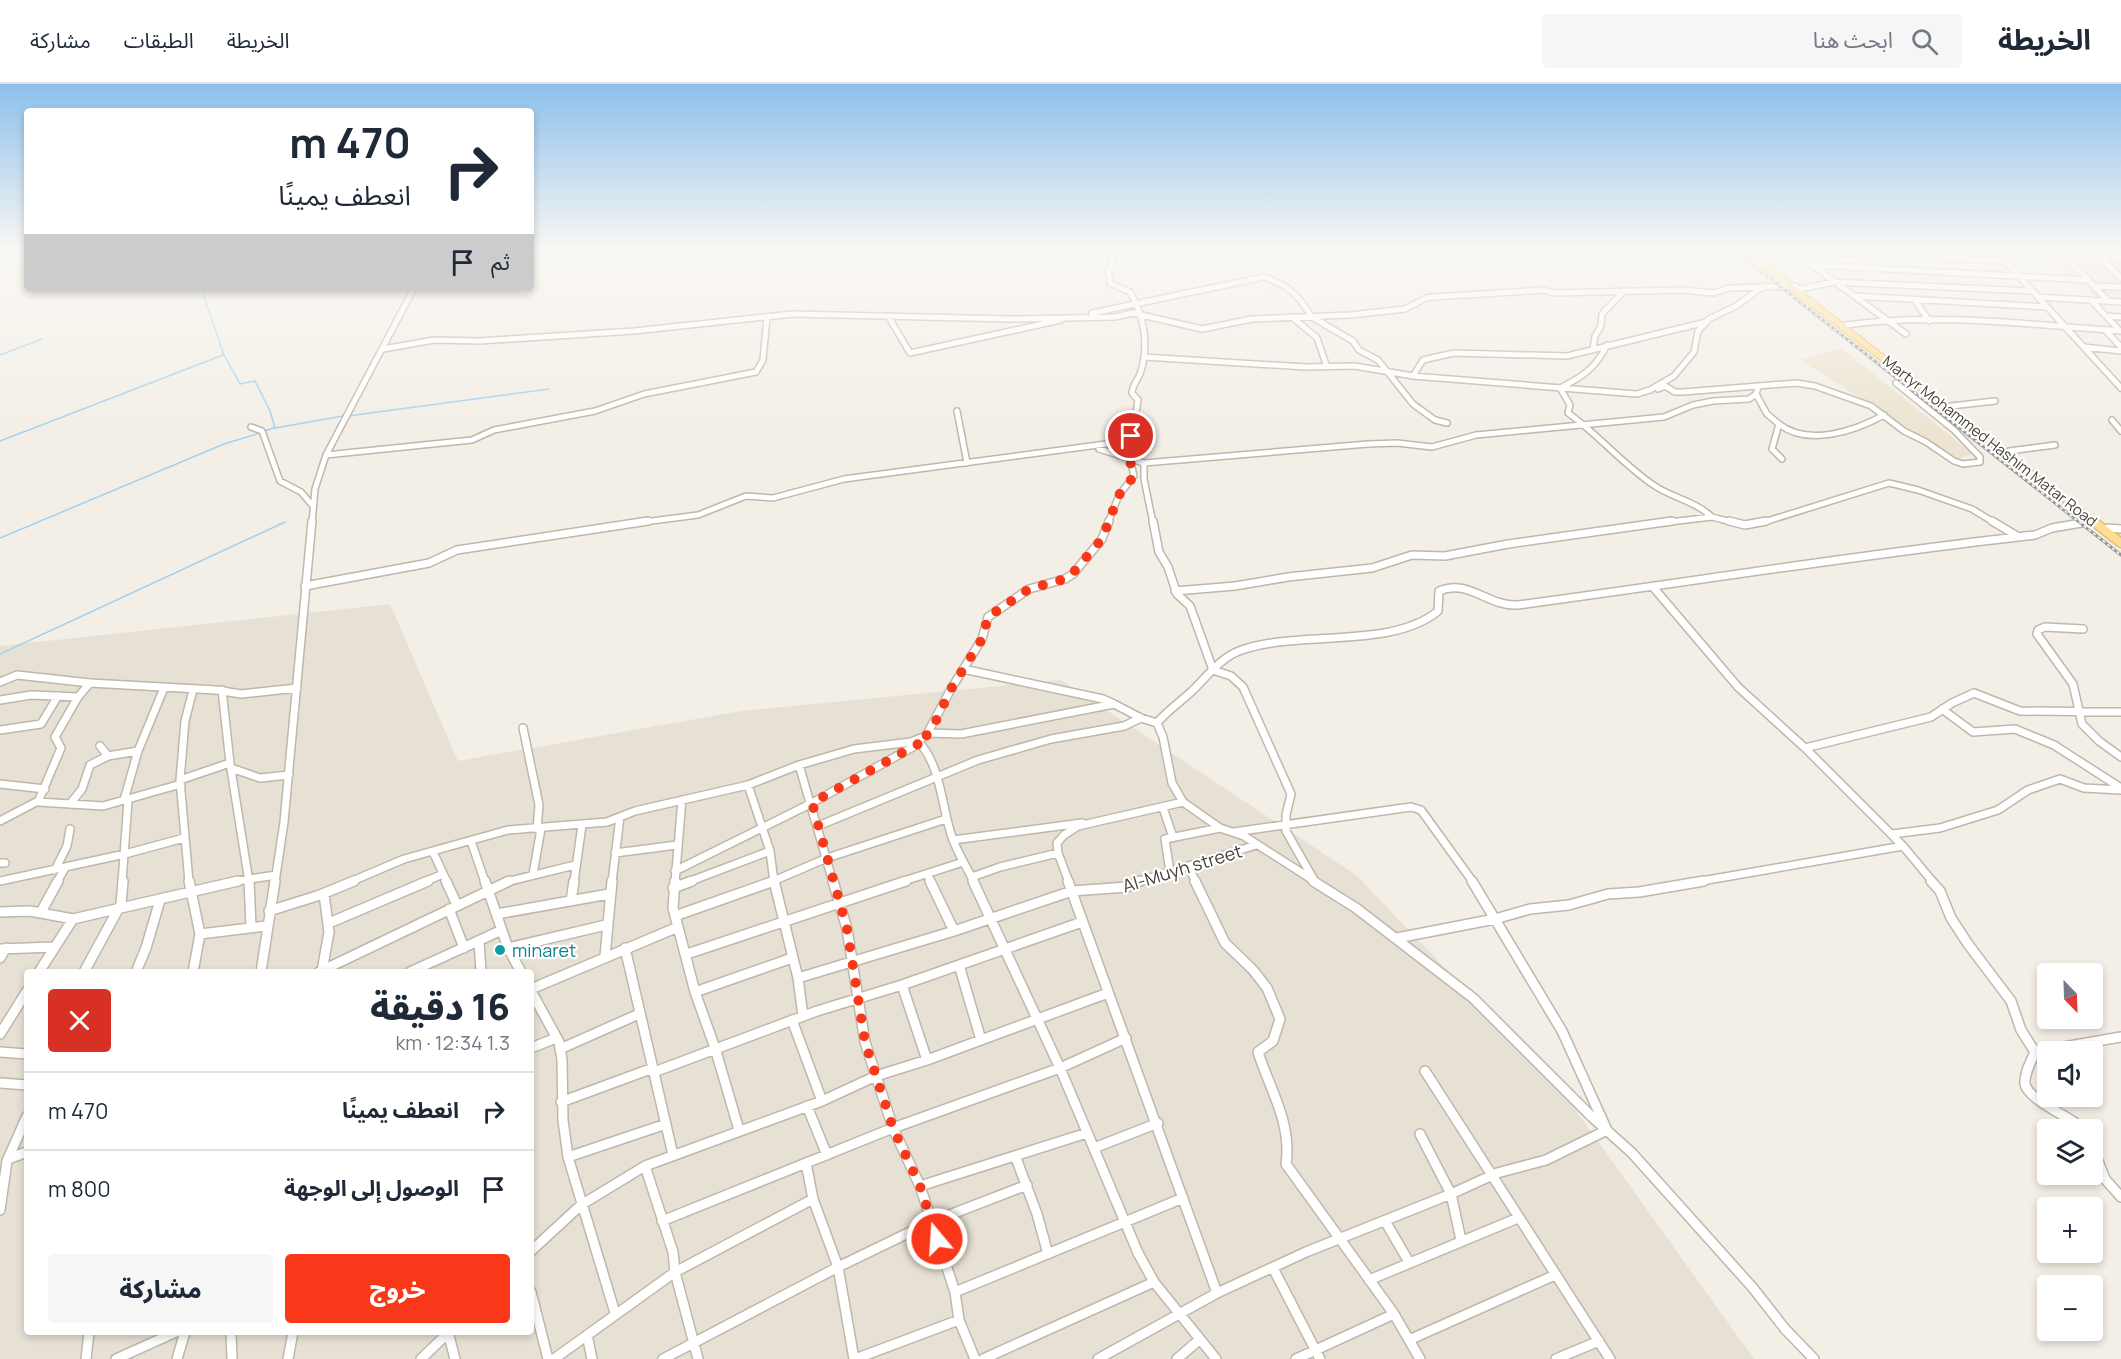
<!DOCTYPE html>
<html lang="ar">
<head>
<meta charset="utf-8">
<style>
  :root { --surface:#fff; --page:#f6f6f7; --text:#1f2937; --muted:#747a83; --line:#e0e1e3; --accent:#f83819 }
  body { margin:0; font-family:Manrope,"Noto Sans Arabic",sans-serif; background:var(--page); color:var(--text); direction:rtl; height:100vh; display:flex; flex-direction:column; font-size:22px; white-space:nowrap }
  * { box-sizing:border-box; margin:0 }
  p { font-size:20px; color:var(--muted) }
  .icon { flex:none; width:33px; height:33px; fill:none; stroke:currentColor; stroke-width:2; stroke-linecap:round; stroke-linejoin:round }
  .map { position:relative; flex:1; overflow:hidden; direction:ltr }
  .drawer { position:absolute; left:24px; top:885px; width:510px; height:366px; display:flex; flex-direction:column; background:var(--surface); border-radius:6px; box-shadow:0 3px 9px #0003; direction:rtl }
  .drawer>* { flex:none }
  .guide { position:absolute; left:24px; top:24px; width:510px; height:183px; border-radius:6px; box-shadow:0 3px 9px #0003; direction:rtl; background:#fff; color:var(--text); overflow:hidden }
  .needle { width:39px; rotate:157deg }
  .fabs { position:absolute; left:2037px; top:879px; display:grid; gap:12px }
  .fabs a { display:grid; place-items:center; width:66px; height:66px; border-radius:6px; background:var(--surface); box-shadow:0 3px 9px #0003; font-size:30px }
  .pin { position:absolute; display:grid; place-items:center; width:51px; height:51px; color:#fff; margin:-26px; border:3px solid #fff; border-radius:50%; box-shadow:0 2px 6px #0007 }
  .me { position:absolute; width:66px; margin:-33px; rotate:342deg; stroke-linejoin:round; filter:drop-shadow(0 0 4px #0008) }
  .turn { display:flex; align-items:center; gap:21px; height:126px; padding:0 24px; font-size:27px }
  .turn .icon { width:78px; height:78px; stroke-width:2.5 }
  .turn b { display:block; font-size:42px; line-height:51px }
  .then { display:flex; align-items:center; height:57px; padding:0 24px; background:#0003; gap:12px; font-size:22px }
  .round { display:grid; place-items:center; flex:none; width:63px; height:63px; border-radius:6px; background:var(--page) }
  .head { display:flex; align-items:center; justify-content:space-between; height:102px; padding:0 24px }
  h1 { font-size:36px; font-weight:800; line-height:45px }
  .action { display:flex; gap:12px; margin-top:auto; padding:12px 24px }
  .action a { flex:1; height:69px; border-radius:6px; background:var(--accent); color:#fff; font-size:24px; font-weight:800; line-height:69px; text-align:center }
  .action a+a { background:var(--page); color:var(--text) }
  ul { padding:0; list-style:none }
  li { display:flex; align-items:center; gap:18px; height:78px; padding:0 24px; border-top:2px solid var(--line) }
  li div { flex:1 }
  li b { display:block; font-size:22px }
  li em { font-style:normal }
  header { display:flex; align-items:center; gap:36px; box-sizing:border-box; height:84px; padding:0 30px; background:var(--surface); border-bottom:2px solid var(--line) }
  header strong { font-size:28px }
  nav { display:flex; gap:33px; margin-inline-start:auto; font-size:21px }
  .search { width:420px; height:54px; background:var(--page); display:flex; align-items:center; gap:15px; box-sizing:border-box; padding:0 21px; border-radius:6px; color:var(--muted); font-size:22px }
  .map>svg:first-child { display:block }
  .residential { fill:#e7e1d5; fill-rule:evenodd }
  .education { fill:#ece4d1 }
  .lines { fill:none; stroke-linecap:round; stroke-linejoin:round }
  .stream { stroke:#a4d1ef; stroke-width:1.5 }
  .canal { stroke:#a4d1ef; stroke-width:4.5 }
  .minor-far2-casing { stroke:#bfb7a9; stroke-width:8 }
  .minor-far1-casing { stroke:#bfb7a9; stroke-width:10 }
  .minor-casing { stroke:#bfb7a9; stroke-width:12 }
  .major-far1-casing { stroke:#e2bb66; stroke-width:8 }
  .major-casing { stroke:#e2bb66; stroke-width:11 }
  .minor-far2 { stroke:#fff; stroke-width:5 }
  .minor-far1 { stroke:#fff; stroke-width:7 }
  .minor { stroke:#fff; stroke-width:9 }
  .major-far1 { stroke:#fdde96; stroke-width:6 }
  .major { stroke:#fdde96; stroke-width:8 }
  .rail-casing { stroke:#969696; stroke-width:3 }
  .rail { stroke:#fff; stroke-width:1.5; stroke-dasharray:3; stroke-linecap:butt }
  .route { stroke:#f83819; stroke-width:10; stroke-dasharray:0 18 }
  .culture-dot { fill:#0f9aa8; stroke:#fff; stroke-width:2 }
  .labels { text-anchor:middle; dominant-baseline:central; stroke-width:4.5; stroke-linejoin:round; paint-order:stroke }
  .far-street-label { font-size:15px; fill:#464036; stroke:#fff }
  .street-label { font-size:18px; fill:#464036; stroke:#fff }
  .culture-label { font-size:18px; fill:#0d838f; stroke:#fff; text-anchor:start }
</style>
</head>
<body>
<header>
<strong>الخريطة</strong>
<div class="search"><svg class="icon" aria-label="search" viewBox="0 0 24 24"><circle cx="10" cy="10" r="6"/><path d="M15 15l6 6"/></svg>ابحث هنا</div>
<nav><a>الخريطة</a><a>الطبقات</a><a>مشاركة</a></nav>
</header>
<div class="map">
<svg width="2121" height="1275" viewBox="0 0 2121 1275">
  <rect width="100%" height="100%" fill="#f3efe7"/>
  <path class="residential" d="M2036,171L2121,175V220H2107Z
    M390,520L458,677L741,627L1061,596L1356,791L1559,1003L1754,1275H0V562ZM27,888H531V1248H27Z"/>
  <path class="education" d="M1841,264L1973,370L1958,375L1800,276Z"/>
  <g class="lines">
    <path class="stream" d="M201,204L224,271L240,300L255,297L270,327L275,344L343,332
      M0,271L42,255
      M348,332L549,305
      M264,347L274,344
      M0,357L223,271
      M0,454L224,360L260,349
      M0,570L285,438"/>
    <path class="canal" d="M18,167H27"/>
    <g class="minor-far2-casing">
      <path id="minor-far2" d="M1793,167L1906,250
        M1801,167L2006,177
        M1996,167L2121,304
        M2011,167L2121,173
        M2064,170L2108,217
        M2099,172L2121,194
        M531,174L612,167
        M1812,181L2089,196
        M2095,202L2121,203
        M1800,205L1834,198L2032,207
        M1855,212L2047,223
        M2038,213L2121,218
        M1915,216L1929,237
        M2091,216L2120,247
        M1092,229L1264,193C1290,203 1296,208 1311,232
        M888,232L910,269L1061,236
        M1310,232L1353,257L1359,266L1378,276L1413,320L1435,336L1447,339
        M2106,232L2121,233
        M1292,233L1317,254L1327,283
        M1846,241C1932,228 2034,241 2121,247
        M2105,246L2121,263
        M2084,263L2121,267
        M383,265L434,256L479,257L634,247L793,230L1011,235L1115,233L1133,229L1202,245L1252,235L1350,231L1405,225L1426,214L1434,213L1544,206L1554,209L1681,206L1714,209L1729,204L1796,202
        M1593,265L1595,252L1601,242L1602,230L1624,207
        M1144,273L1306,283L1355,282L1413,292L1637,310L1650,306L1674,292L1694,268L1698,247L1709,235L1736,222L1764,202
        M1413,292L1423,276L1454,269L1567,272L1706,238
        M1560,304L1570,321L1568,329C1599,351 1623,381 1655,402C1673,414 1695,417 1712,433
        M1560,304C1582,293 1596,284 1607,261
        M1658,305L1665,302L1675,308H1683L1797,299L1815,302L1871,322L1904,347L1926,358L1954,377L1963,380L1980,378V373L1954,346L1896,299L1914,297
        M1756,310L1767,330L1779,340L1772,365L1782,375
        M1951,322L1995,317
        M957,327L967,379
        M2112,336L2121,347
        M1779,340C1808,363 1855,347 1884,331
        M251,343L262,347L280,397L301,408L312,421
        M1099,365L1144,379L1368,360L1397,359L1432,363L1476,351L1664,333L1693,321L1713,317L1749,315L1756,310L1758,304
        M2009,367L2055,361
        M326,371L472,356L494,346L595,327L644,310L756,288L763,276L767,233
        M1144,379V395L1153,439
        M312,439L315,405L326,371L414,204
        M636,439L698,431L746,412L773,414L844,395L1128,357
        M1108,439L1119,411L1134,392L1127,362L1133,348L1138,316L1132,309C1132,301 1139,295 1141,287C1149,260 1144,232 1130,208L1110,199L1108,186L1113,181L1111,167
        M1661,439L1712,433L1735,439
        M1761,439L1889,399L1918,406L1972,425L1995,439
        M2084,439L2093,437"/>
    </g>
    <g class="minor-far1-casing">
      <path id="minor-far1" d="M1153,437L1159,468L1168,483L1177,510L1190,522L1213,586
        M1729,437L1745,441L1766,437
        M1992,437L2017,452
        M2108,444L2121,445
        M305,502L429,479L457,466L648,437
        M1653,503L1738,603L1805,664L1903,762L1933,798
        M1175,507L1235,502L1288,493L1372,484L1412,471L1445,472L1508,460L1672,437
        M2083,545L2045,543L2038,546L2037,550L2073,600L2082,640L2099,657L2121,673
        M963,585L1103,615L1114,620
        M1213,586L1231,592L1243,603L1291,710L1286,731V747L1314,796
        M0,598L17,591L90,599L216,606L241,610L297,604
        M90,599L78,613L55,653L61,664L38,718L103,722L181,700
        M222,606L230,679L249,798
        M0,616L31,611L78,613
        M1942,625L1973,648L2015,645L2054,661L2121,704
        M1157,639C1167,627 1179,619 1191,608C1205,595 1220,574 1239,567C1297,545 1391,566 1438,527L1439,507C1468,494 1488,523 1518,521C1690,498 1862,470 2035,451L2052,444L2093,437
        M523,644L539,721L537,745
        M0,646L41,640L58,612
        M929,649L961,650L1114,620L1141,634L1157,639L1163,653L1172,699L1183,718L1220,744L1244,752L1316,798
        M917,656C942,681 941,724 953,756C959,771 967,784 974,798
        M100,662L108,672
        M1805,664L1931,633L1952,619L1974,609L2020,627L2121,628
        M799,681L833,798
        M231,684L260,694L289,691
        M180,696L230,679
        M0,700L45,705
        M748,701L770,767L774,798
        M124,716L138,667L164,604
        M70,720L82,705L90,681L108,672L138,667
        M1163,724L1173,753
        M0,737L38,717
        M818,742L978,676L1051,655L1124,642L1141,634
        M1234,748L1411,723L1421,726L1473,798
        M1892,750L1940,744L1998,726L2028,706L2060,695L2084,704L2121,706
        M953,756L1082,739
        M471,757L485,798
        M433,768L447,798
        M615,769L677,761
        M1058,769L1069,798
        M0,779H5
        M1188,782L1196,798
        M55,786L67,762L70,745
        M675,787L812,719L920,659
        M1170,788L1165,755L1220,744
        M533,790L541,745
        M927,790L931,798
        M972,793L1000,783L1058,769L1057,759L1064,751L1078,742L1183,718
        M0,797L125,770L184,754
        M57,798L65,784
        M122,798L128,717
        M189,798L180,696L185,637L193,606
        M230,798L276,791
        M275,798L284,738L312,437
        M350,798L404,775L508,746L607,738L635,727L748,701L799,681L854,665L911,658L926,652L951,605L982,555L988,533L1029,505L1065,495L1073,490L1102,455L1109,437
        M424,798L443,790
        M506,798L575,781
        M574,798L582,741
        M612,798L620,733
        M675,798L682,716
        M688,798L770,767
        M771,798L827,774L946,735
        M901,798L963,778
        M1137,798L1256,761
        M1696,798L1903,762"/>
    </g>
    <g class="minor-casing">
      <path id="minor" d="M189,797L200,850L193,888
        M249,797L251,843
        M446,797L457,821
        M485,797L508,864L521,888
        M675,797L673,824L695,908L715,964L739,1046
        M774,797L798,894L803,932
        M833,797L847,845L865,958L893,1044L920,1102L955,1208L959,1236L975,1275
        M930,797L954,847
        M973,797L1060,984L1138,1169L1154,1198L1216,1275
        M1068,797L1217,1209
        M1195,797L1225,859L1253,886L1267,904L1280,935L1273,957L1258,968C1270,1006 1292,1039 1286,1080L1394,1230L1420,1275
        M1313,797L1356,824L1473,914L1592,1033L1632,1069L1753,1204L1785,1245L1814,1275
        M1472,797L1562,947L1606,1044
        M1931,797L1940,807L1951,834L1968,860L2011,917L2021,946L2035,968
        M673,804L692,797
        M571,817L574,797
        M449,825L464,864
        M269,827L320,811L354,797
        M0,828L30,827L73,835L238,797
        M41,828L58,797
        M497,830L609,810
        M675,832L774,797
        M329,839L428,797
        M200,850L266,842
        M1397,854L1495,835L1530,825L1569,821L1608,810L1639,808L1704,797
        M479,857L481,888
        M508,864L606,841
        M625,864L673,1071
        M0,865L54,863
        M687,870L906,797
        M605,872L612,797
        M0,874L6,864
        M959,881L981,956
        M322,887L329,848L324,810
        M39,888L73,835
        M84,888L121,820L123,797
        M136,888L146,864L160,816
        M261,888L275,797
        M319,888L509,797
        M410,888L502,846
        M798,894L954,847L1072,807L1127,803L1140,797
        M902,901L927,976
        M531,905L678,843
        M531,907L559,958L562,976L563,1036L568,1073L615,1229
        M695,908L792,874
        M792,936L822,1017
        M0,950L27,907
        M531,964L556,954
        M560,965L639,930
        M0,968L27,970
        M2035,968C2031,978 2024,989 2025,1000C2028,1016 2071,1033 2085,1046
        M2035,968L2121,953
        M1425,987L1610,1275
        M654,988L817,927L902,901L1082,838
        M0,999L27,1001
        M561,1018L653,984
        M807,1022L827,1071
        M1420,1050L1451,1110L1461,1156
        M2092,1062L2105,1095L2121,1113
        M1094,1064L1158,1039
        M568,1073L666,1040
        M1016,1074L1037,1130L1048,1170
        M8,1075L27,1068
        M806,1079L813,1115L838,1183L854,1275
        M645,1082L673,1168L675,1188L698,1275
        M920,1102L1087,1049
        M0,1126L7,1077L27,1032
        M662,1137L893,1044L1060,984L1126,954
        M1385,1137L1409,1178
        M531,1167L581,1121L645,1082L822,1017L876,992L927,976L1108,909
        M1273,1184L1320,1275
        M1369,1196L1518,1134
        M531,1208L548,1275
        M955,1208L1183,1114
        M231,1248L232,1275
        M448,1248L455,1275
        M587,1251L592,1275
        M1409,1256L1555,1191
        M86,1275L89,1248
        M116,1275L176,1248
        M177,1275L185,1248
        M288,1275L293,1248
        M421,1275L448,1249
        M554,1275L675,1188L813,1115
        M663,1275L838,1183L931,1138L1027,1101
        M855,1275L959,1236
        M983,1275L1154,1198
        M1098,1275L1217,1209L1306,1168L1451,1110L1497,1089L1546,1076L1607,1046
        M1177,1275L1199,1256
        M1296,1275L1394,1230
        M1556,1275L1599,1257"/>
    </g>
    <g class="major-far1-casing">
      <path id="major-far1" d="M1745,167L2095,439"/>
    </g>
    <g class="major-casing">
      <path id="major" d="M2093,437L2121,459"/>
    </g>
    <use href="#minor-far2" class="minor-far2"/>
    <use href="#minor-far1" class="minor-far1"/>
    <use href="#minor" class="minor"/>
    <use href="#major-far1" class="major-far1"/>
    <use href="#major" class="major"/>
    <g class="rail-casing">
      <path id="rail" d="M1735,167L2121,471"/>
    </g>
    <use href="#rail" class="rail"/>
  </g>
  <linearGradient id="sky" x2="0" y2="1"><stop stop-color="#8dc0eb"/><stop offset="0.48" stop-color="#faf8f4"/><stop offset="1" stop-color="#faf8f4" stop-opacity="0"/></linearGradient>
  <rect width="2121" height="346" fill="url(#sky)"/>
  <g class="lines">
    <path class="route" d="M937,1155L920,1102L893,1044L865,958L847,845L812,719L920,659L917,656L926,652L933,643L951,605L982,555L988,533L1029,505L1065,495L1072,490L1102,455L1119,411L1134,392L1127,366L1131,352"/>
  </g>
  <circle class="culture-dot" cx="500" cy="866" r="6"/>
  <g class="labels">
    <g class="far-street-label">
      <text transform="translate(1990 357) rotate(38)">Martyr Mohammed Hashim Matar Road</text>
    </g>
    <g class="street-label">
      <text transform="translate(1182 784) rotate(-17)">Al-Muyh street</text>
    </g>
    <g class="culture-label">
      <text x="512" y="866">minaret</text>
    </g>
  </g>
</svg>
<div class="fabs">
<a><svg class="needle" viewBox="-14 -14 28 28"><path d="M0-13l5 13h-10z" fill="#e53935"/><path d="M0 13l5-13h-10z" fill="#747a83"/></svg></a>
<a><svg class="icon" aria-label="sound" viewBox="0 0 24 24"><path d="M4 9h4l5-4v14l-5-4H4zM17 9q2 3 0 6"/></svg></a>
<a><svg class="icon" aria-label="layers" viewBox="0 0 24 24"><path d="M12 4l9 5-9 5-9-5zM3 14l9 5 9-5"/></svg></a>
<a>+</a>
<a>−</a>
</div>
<div class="pin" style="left:1131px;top:352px;background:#d93025"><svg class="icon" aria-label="arrive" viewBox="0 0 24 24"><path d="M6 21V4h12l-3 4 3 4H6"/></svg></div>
<svg class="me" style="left:937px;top:1155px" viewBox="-20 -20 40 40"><circle r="17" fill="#f83819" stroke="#fff" stroke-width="3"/><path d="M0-11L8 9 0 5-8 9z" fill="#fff"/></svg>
<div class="guide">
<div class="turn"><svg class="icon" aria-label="right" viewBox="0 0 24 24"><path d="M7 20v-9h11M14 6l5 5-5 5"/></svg><div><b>470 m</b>انعطف يمينًا</div></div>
<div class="then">ثم<svg class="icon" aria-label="arrive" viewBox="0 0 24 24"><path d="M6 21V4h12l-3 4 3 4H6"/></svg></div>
</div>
<section class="drawer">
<div class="head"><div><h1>16 دقيقة</h1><p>1.3 km · 12:34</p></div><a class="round" style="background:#d93025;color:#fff"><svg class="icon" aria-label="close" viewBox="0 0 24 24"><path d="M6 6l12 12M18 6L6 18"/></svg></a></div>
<ul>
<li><svg class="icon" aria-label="right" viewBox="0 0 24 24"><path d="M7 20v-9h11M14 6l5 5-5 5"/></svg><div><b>انعطف يمينًا</b></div><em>470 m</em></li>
<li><svg class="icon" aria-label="arrive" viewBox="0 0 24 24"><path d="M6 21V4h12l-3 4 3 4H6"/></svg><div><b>الوصول إلى الوجهة</b></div><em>800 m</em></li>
</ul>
<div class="action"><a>خروج</a><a>مشاركة</a></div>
</section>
</div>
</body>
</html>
